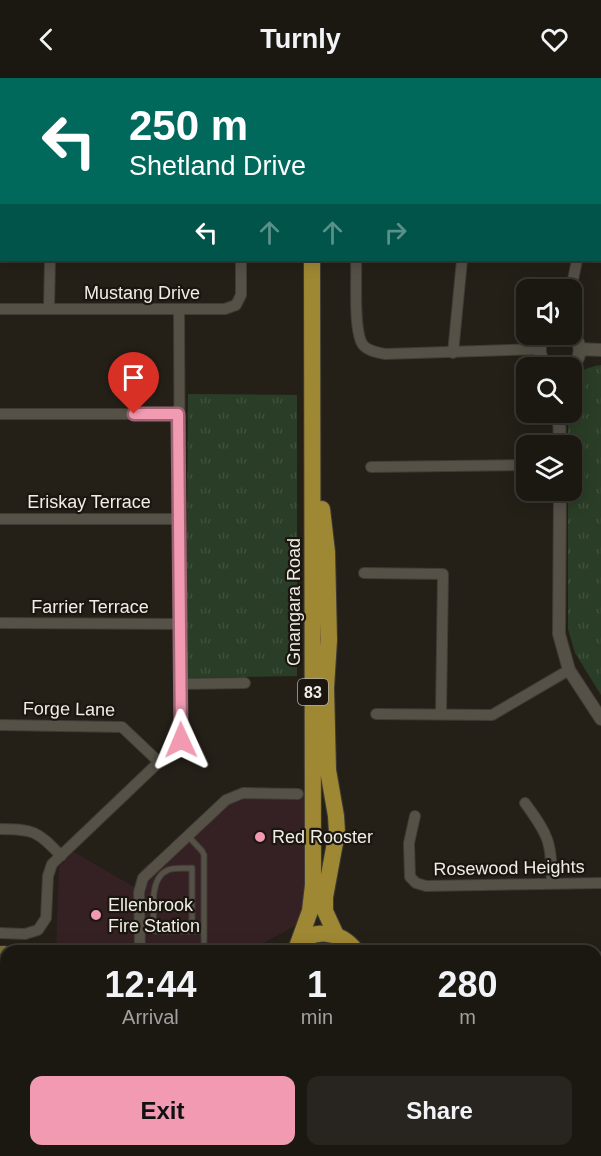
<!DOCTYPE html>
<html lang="en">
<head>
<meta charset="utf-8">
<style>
  :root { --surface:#1b1812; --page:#282520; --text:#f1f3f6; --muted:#a0a09f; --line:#393732; --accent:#f19ab2 }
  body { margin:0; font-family:Arial,sans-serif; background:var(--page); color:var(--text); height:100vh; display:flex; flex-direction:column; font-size:22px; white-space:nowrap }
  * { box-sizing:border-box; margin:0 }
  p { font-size:20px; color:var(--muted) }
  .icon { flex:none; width:33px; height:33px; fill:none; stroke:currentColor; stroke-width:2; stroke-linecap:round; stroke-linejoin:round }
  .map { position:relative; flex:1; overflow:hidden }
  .drawer { position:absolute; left:0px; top:867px; width:602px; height:212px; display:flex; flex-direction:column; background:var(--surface); border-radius:18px 18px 0 0; box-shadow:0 3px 15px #0003,0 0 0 2px var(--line) }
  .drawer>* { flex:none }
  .guide { position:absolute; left:0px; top:0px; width:602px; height:183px; box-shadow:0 3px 15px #0003,0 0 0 2px var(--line); background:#00695c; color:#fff; overflow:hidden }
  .fabs { position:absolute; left:516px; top:201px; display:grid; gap:12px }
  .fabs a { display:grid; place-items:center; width:66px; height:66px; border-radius:12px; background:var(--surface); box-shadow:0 3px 15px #0003,0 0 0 2px var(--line); font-size:30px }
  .pin { position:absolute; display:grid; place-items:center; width:51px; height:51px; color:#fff; margin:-62px -26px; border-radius:50% 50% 50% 0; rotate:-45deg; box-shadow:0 0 6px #0007 }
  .pin .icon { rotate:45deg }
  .me { position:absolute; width:66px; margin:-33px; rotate:359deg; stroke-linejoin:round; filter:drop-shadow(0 0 4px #0008) }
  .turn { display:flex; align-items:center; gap:21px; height:126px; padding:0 30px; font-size:27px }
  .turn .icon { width:78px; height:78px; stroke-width:2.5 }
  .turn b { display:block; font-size:42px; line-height:51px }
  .lanes { display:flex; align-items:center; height:57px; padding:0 30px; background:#0003; justify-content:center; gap:30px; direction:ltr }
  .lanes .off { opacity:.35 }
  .eta { display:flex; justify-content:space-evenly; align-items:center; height:102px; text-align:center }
  .eta b { font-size:36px; font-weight:700; line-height:42px }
  .button { display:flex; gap:12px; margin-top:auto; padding:12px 30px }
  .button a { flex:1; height:69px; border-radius:12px; background:var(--accent); color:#111; font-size:24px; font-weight:700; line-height:69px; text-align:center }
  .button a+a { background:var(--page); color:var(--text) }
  header { display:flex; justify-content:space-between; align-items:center; height:78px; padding:0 30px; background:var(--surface); font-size:27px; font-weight:700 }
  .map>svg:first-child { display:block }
  .commercial { fill:#352124 }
  .park { fill:url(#park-tufts) }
  .water { fill:#00131e }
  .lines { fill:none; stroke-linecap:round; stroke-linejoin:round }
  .service-casing { stroke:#3f3b36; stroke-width:7 }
  .minor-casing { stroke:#3f3b36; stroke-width:12 }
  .tertiary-casing { stroke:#3f3b36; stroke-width:14 }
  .secondary-casing { stroke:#3f3b36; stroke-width:15 }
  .primary-casing { stroke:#3f3b36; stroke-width:18 }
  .service { stroke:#565147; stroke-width:5 }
  .minor { stroke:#565147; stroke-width:10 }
  .tertiary { stroke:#565147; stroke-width:12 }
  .secondary { stroke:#7a6d3d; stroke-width:14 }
  .primary { stroke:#9f8834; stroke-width:16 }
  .route-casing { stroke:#9d6474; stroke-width:15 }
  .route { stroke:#f19ab2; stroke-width:10 }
  .poi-dot { fill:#f19ab2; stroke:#1b160f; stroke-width:2 }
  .labels { text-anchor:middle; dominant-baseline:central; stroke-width:4.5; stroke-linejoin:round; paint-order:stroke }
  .shield { fill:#1b160f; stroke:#b0aca6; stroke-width:1.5 }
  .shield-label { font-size:16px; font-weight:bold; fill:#f0ede7 }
  .street-label { font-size:18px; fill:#f0ede7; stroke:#1b160f }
  .poi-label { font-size:18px; fill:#f0ede7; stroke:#1b160f; text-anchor:start }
</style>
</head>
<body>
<header><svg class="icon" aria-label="back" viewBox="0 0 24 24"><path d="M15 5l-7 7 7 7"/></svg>Turnly<svg class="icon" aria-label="heart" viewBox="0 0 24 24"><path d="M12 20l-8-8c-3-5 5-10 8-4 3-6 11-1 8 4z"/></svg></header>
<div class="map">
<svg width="601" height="1078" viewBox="0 0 601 1078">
  <defs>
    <pattern id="park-tufts" width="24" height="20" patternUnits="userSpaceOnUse" patternTransform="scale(1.5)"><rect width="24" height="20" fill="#2a3d26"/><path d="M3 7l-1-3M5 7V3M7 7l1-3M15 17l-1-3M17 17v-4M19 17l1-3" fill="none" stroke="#3f503b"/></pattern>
  </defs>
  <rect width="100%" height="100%" fill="#242018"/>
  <path class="commercial" d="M235,712L313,713L306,824L298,846L260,867L230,873H56L59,789L74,774L134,809L141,792Z
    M351,1073H454V1078H351Z"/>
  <path class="park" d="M601,287V617L575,575L568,551V413L572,412V368L568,367V335L572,334C572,306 569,292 601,287Z
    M188,316L297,317V598L186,600Z"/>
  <path class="water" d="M0,952H6V1065H0Z"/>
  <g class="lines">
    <g class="service-casing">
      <path id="service" d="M188,758L202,773L204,777V873
        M192,853V790C185,791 175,789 168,792C148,800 154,836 154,853H204
        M449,1078V1072"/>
    </g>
    <g class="minor-casing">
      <path id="minor" d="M73,0L75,2
        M235,0V2
        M37,2L38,0
        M399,2L400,0
        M522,2L523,0
        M0,56L2,54
        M600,102L601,100
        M356,182C357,200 353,254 363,267C368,273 377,274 385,276L539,271
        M571,212L577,182
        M0,231H225L236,227L241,217V182
        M49,231L50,182
        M453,275L462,182
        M0,336H178
        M371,389L526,387
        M0,441H179
        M364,495L443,496L441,636
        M0,545L180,546
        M180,606L245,605
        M376,636L492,637L569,592
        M0,647L122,649L159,684
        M525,725C550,759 551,764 552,806
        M415,738L409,765L410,799L416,805L426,808L601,805
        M0,751C33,751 38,753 61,778
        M0,855L25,856L38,852L46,840L48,798L52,786L159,684L172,675L181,662L179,231
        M140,873L139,814L143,800L226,722L243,715L298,716
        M596,972H601
        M467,1078V1072
        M568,1078V1072"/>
    </g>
    <g class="tertiary-casing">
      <path id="tertiary" d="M547,256C536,268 538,280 550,290
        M580,271L601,272
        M570,290C582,280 583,267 572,256
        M559,334L560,368
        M560,412L559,556L569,592L601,641"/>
    </g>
    <g class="secondary-casing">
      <path id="secondary" d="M0,875H6
        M596,881H601
        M0,899H6
        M596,900H601"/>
    </g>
    <g class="primary-casing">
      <path id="primary" d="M312,2V0
        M322,431L327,474L329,562L326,610L328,692L336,738L337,754L325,819V833L336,857
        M298,866L310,833L313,807L312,182
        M296,870C312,848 341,853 356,873
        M317,1072V1078
        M338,1072V1078"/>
    </g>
    <use href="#service" class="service"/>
    <use href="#minor" class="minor"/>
    <use href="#tertiary" class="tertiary"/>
    <use href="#secondary" class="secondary"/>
    <use href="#primary" class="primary"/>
  </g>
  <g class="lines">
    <g class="route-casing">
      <path id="route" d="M134,336H178L181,662"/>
    </g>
    <use href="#route" class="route"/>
  </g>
  <g class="poi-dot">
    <circle cx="260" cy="759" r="6"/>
    <circle cx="96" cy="837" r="6"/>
  </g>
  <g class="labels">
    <rect class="shield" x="298" y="601" width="30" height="26" rx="4.5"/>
    <g class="shield-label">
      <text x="313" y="614">83</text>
    </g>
    <g class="street-label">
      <text x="142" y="215">Mustang Drive</text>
      <text x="89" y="424">Eriskay Terrace</text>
      <text transform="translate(294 524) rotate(-90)">Gnangara Road</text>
      <text x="90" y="529">Farrier Terrace</text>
      <text transform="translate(69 631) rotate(1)">Forge Lane</text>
      <text transform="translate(509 790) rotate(-1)">Rosewood Heights</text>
    </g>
    <g class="poi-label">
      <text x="272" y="759">Red Rooster</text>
      <text x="108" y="827">Ellenbrook<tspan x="108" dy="21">Fire Station</tspan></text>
    </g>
  </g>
</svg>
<div class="fabs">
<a><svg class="icon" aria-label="sound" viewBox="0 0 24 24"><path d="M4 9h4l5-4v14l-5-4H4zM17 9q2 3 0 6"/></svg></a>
<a><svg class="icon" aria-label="search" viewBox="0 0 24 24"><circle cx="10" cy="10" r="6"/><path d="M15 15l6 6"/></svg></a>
<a><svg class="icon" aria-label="layers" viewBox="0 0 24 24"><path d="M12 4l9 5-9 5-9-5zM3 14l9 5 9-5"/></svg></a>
</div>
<div class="pin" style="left:134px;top:336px;background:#d93025"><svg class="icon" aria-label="arrive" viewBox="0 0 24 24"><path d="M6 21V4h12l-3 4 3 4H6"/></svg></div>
<svg class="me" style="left:181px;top:662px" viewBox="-20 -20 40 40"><path d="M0-17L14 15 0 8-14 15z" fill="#f19ab2" stroke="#fff" stroke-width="4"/></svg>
<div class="guide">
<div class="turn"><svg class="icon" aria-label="left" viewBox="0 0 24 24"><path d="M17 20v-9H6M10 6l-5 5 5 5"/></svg><div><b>250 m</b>Shetland Drive</div></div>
<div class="lanes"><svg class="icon" aria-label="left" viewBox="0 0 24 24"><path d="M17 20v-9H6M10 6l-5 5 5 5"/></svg><svg class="icon off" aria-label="ahead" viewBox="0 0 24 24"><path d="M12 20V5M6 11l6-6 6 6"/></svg><svg class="icon off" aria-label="ahead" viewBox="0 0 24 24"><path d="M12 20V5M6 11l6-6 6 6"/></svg><svg class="icon off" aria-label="right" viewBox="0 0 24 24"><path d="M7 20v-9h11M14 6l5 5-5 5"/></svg></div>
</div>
<section class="drawer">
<div class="eta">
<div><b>12:44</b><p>Arrival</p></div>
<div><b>1</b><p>min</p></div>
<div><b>280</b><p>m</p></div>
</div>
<div class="button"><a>Exit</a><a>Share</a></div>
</section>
</div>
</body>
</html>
